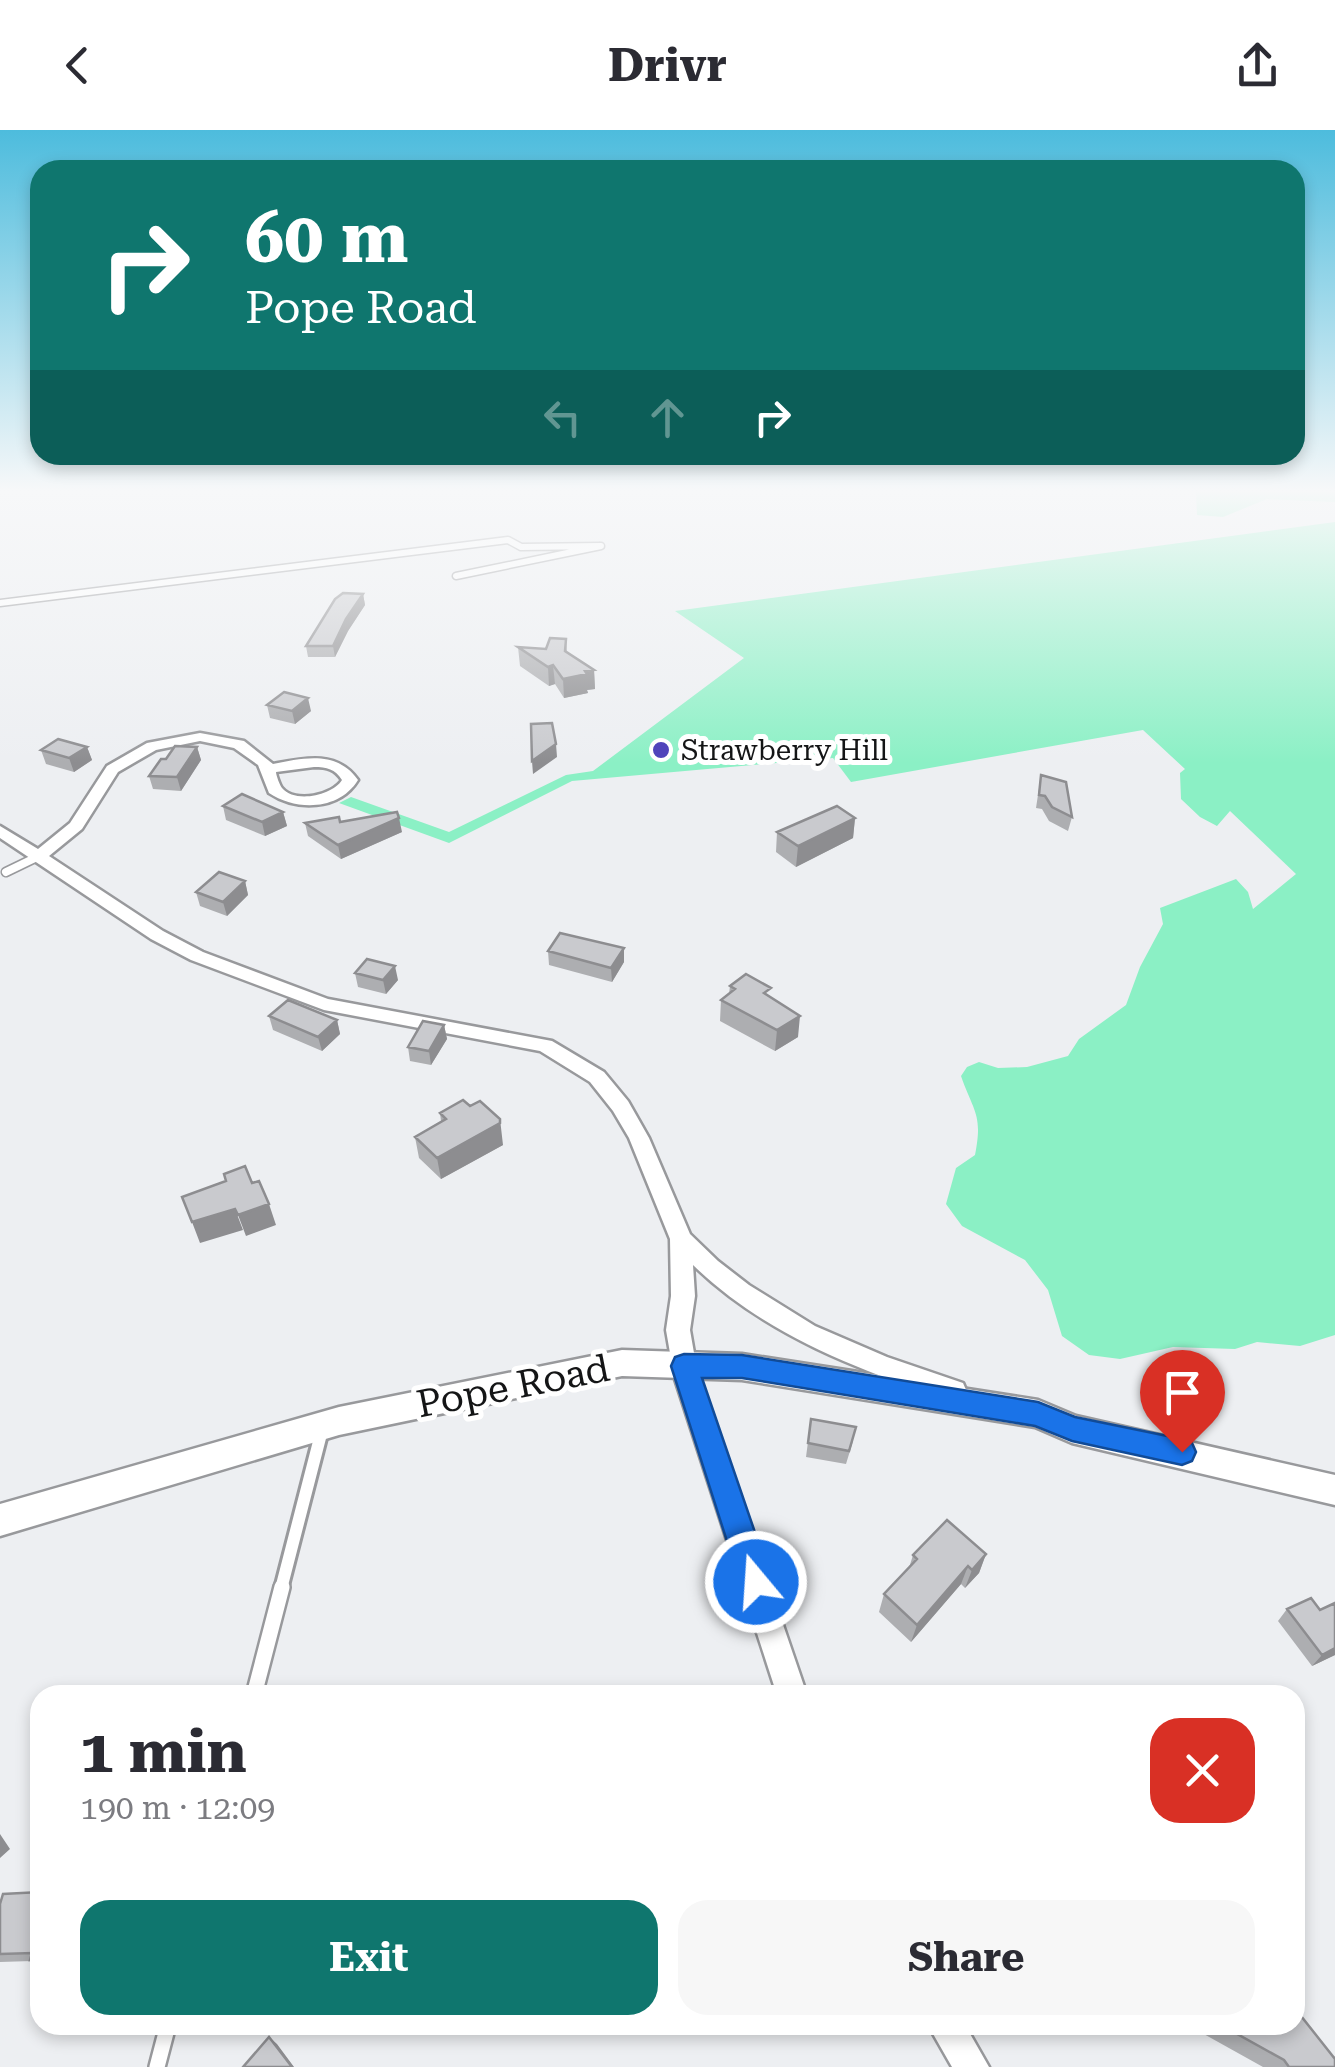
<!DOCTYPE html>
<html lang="en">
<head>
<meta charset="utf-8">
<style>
  :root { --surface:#fff; --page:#f7f7f7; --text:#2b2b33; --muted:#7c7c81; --accent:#0f766e }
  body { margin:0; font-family:"Roboto Serif",serif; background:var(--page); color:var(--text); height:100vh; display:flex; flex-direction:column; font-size:38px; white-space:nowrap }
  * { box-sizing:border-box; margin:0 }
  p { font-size:32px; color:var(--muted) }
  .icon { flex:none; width:55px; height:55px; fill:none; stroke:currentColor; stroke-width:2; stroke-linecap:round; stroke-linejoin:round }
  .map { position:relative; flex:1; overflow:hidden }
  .drawer { position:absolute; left:30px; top:1555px; width:1275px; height:350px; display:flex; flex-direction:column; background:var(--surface); border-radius:30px; box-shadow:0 5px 15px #0003 }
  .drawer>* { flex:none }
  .guide { position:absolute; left:30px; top:30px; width:1275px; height:305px; border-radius:30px; box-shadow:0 5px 15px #0003; background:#0f766e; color:#fff; overflow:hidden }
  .pin { position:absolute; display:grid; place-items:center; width:85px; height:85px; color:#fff; margin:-102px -42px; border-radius:50% 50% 50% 0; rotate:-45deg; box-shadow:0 0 10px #0007 }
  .pin .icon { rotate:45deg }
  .me { position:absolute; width:110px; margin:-55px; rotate:342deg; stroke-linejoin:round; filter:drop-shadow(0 0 8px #0008) }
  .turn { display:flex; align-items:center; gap:35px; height:210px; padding:0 50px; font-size:45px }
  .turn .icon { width:130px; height:130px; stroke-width:2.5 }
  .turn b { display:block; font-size:70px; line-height:85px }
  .lanes { display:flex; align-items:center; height:95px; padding:0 50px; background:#0003; justify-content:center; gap:50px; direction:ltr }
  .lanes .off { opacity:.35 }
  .round { display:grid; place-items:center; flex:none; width:105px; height:105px; border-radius:30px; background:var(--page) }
  .head { display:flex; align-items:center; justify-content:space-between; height:170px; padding:0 50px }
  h1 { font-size:60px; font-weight:700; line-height:75px }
  .primary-button { display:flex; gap:20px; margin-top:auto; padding:20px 50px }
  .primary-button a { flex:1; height:115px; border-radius:30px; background:var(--accent); color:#fff; font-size:40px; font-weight:700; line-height:115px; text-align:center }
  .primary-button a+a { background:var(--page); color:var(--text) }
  header { display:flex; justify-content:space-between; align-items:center; height:130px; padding:0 50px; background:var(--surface); font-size:45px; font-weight:700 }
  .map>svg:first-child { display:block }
  .green { fill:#8bf0c5 }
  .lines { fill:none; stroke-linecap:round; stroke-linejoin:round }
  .service-far3-casing { stroke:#98999c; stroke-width:9 }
  .service-far2-casing { stroke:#98999c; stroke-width:11 }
  .service-far1-casing { stroke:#98999c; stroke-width:18 }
  .service-casing { stroke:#98999c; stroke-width:20 }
  .minor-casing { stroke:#98999c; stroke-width:5 }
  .tertiary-casing { stroke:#98999c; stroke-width:5 }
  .service-far3 { stroke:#fff; stroke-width:6 }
  .service-far2 { stroke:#fff; stroke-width:8 }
  .service-far1 { stroke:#fff; stroke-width:12 }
  .service { stroke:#fff; stroke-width:15 }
  .minor { fill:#fff; fill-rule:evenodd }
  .tertiary { fill:#fff; fill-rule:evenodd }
  .wall { fill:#adaeb1 }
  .shaded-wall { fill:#8d8d90 }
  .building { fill:#c9cace; stroke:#8d8d90; stroke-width:2.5 }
  .route { fill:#1a73e8; stroke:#114b97; stroke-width:2.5 }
  .poi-dot { fill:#5044bb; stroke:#fff; stroke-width:4 }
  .labels { text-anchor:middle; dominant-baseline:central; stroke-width:10; stroke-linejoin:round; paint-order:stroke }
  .far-poi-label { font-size:28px; fill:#141516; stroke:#fff; text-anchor:start }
  .near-street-label { font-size:38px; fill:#141516; stroke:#fff }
</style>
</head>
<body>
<header><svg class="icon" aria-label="back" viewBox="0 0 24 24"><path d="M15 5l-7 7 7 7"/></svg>Drivr<svg class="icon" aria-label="share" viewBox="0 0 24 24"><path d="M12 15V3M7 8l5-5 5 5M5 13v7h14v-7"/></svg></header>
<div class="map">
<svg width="1335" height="1937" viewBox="0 0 1335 1937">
  <rect width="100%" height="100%" fill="#edeff2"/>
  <path class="green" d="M1196,362H1335V372L1267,369L1223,387L1197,385Z
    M1335,392V1205L1300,1216L1257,1212L1235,1219L1173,1217L1120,1229L1089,1225L1062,1206L1048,1160L1025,1130L962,1096L946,1074L956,1038L975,1025C983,984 974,983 961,946L967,937L979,932L998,938L1027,937L1068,926L1079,909L1126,875L1140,837L1163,794L1160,778L1236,749L1248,762L1253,779L1296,744L1230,681L1217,696L1200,687L1181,669L1180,643L1185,639L1143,600L851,652L833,628L572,651L449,713L339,673L351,667L449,702L566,645L593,641L744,528L675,481Z"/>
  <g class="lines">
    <g class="service-far3-casing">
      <path id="service-far3" d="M0,473L508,410L521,417L601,416L456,446"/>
    </g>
    <g class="service-far2-casing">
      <path id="service-far2" d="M6,742L37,727"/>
    </g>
    <g class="service-far1-casing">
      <path id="service-far1" d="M281,1459L322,1300"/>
    </g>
    <g class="service-casing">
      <path id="service" d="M254,1565L282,1457
        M157,1937L168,1895"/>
    </g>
    <g class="minor-casing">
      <path id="minor" d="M200,603L244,611L273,634C304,628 337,620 358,650C339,681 296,681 269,663L258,635L234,618L200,611L156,620L118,642L82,699L49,726L163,801L203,822L328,869L552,911L604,942L628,971L649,1008L690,1104L718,1131L749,1155L815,1196L887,1227L963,1253L966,1260L963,1267L954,1271C860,1241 765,1205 693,1135L695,1166L690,1200L698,1246L807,1565H777L674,1246L666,1200L671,1166L670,1109L629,1008L613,981L590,952L540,921L324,880L191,830L151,809L0,708V696L38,719L70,693L107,636L147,613ZM314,637C327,637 335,639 342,650C333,665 295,674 282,658C280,656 276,645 276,642Z
        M928,1895H965L989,1937H952Z"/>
    </g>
    <g class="tertiary-casing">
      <path id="tertiary" d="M622,1220L742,1224L1038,1270L1076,1286L1335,1345V1375L1072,1313L1035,1297L742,1250L622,1246L339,1305L0,1406V1374L339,1277Z"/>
    </g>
    <use href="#service-far3" class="service-far3"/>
    <use href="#service-far2" class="service-far2"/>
    <use href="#service-far1" class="service-far1"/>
    <use href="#service" class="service"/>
    <use href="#minor" class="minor"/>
    <use href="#tertiary" class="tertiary"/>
  </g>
  <path class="wall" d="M363,464L365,475L348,501L335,527H308L306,516Z
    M566,509L567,523L594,540L595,559L587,560L588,563L564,568L555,554L549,556L520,536L518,517L546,519Z
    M267,575L311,581L295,594L270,588Z
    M87,617L92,630L74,642L46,634L41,620Z
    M197,617L201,630L181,661L153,659L149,646L166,629Z
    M1041,645L1072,687L1068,701L1049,691L1042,679L1036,678Z
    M223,676L283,682L287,696L265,706L226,690Z
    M855,688L853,708L796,737L776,722L777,702Z
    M340,692L402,702L341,729L308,706L305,693Z
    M245,751L248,765L227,786L200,776L196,762Z
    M548,821L624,832L612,852L549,835Z
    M355,843L398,850L386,864L358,857Z
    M730,856L770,867L798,907L775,921L720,891L721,870L729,864Z
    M269,886L337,890L340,904L322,921L273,900Z
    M444,895L447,909L431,935L410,931L408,917Z
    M470,976L503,1015L441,1049L419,1028L415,1007L441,991L440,983Z
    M811,1289L853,1311L846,1334L806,1327Z
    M986,1424L979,1443L965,1458L961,1454L911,1512L879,1482L884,1464L909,1438L913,1425Z
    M1287,1479L1335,1525L1312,1536L1278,1491Z
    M40,1762V1837L32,1831L0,1832V1774Z
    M1204,1895H1295L1334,1927L1335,1926V1937H1263L1202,1903Z"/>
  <path class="shaded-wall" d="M363,464L365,475L348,501L335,527L333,516L346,489Z
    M553,535L555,554L549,556L548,537Z
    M594,540L595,559L587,560L588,563L564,568L563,549Z
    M308,568L311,581L295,594L292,581Z
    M556,614L557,627L533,644L532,631Z
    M87,617L92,630L74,642L69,628Z
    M197,617L201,630L181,661L177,647Z
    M283,682L287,696L265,706L262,692Z
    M399,688L402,702L341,729L338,715Z
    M855,688L853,708L796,737L798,716Z
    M245,751L248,765L227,786L223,772Z
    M624,818V832L612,852L611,838Z
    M395,836L398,850L386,864L383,850Z
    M800,886L798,907L775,921L777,900Z
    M337,890L340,904L322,921L318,907Z
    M444,895L447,909L431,935L429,921Z
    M500,989L503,1015L441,1049L437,1028Z
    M269,1074L276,1095L246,1106L238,1085Z
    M235,1079L243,1100L200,1113L192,1092Z
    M986,1424L979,1443L965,1458L972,1440Z
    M968,1436L961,1454L911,1512L917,1495Z
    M1335,1518V1525L1312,1536L1322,1525Z
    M0,1704L10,1719L0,1728Z
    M269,1907L277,1914L294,1937H292Z"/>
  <path class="building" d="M343,463L363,464L346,489L333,516H306L335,469Z
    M550,508L566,509L565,521L594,540L585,541L587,544L563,549L553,535L548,537L518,517L546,519Z
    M284,562L308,568L292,581L267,575Z
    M552,593L556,614L532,631L531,594Z
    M58,609L87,617L69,628L41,620Z
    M175,616L197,617L177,647L149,646L161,629H166Z
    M1041,645L1066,652L1072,687L1052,677L1045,666L1039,665Z
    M242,664L283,682L262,692L223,676Z
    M837,676L855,688L798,716L777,702Z
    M397,682L399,688L338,715L305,693L339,687L340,692Z
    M219,742L245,751L223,772L196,762Z
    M560,803L624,818L611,838L548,821Z
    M367,829L395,836L383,850L355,843Z
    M746,844L771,858L764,863L800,886L777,900L721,870L735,859L730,856Z
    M288,870L337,890L318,907L269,886Z
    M423,891L444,895L429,921L408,917Z
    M463,970L470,976L480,971L500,989V993L437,1028L415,1007L446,989L440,983Z
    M245,1036L252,1053L259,1051L269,1074L238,1085L235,1079L192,1092L182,1067L226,1051L224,1044Z
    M811,1289L856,1297L849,1321L808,1313Z
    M947,1390L986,1424L972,1440L968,1436L917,1495L884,1464L917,1429L913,1425Z
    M1311,1468L1320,1480L1335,1473V1518L1322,1525L1287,1479Z
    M40,1762V1829L30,1830L32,1823L0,1824V1774L3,1764Z
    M1295,1883L1301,1886L1335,1929V1937H1289L1284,1930L1221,1895H1295Z
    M269,1907L292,1937H243Z"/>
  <linearGradient id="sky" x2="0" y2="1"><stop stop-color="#4dbcdd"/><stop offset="0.57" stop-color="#f7f8f9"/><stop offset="1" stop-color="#f7f8f9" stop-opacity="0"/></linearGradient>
  <rect width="1335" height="633" fill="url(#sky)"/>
  <path class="route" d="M684,1224L742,1225L1038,1272L1075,1287L1182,1309L1192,1313L1196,1322L1192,1331L1182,1335L1072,1311L1035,1296L742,1248H702L772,1452L767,1463L756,1467L745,1463L740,1452L671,1236L675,1227Z"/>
  <circle class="poi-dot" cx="661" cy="620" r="10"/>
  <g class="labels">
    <g class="far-poi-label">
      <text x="681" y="620">Strawberry Hill</text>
    </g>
    <g class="near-street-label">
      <text transform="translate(513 1256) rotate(-11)">Pope Road</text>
    </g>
  </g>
</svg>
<div class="pin" style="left:1182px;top:1322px;background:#d93025"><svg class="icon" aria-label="arrive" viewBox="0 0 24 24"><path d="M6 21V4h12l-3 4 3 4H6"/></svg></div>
<svg class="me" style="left:756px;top:1452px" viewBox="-20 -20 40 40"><circle r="17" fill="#1a73e8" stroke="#fff" stroke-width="3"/><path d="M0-11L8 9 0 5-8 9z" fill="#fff"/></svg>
<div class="guide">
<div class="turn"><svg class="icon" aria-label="right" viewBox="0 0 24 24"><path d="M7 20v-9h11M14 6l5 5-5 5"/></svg><div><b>60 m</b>Pope Road</div></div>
<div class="lanes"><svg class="icon off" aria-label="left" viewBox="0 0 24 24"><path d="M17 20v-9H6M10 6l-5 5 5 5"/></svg><svg class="icon off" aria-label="ahead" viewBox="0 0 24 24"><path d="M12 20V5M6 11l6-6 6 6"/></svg><svg class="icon" aria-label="right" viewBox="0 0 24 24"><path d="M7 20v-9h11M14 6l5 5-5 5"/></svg></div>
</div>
<section class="drawer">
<div class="head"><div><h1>1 min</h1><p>190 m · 12:09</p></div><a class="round" style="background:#d93025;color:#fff"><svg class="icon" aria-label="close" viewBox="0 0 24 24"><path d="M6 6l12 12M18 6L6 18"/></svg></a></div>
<div class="primary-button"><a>Exit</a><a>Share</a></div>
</section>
</div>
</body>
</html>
